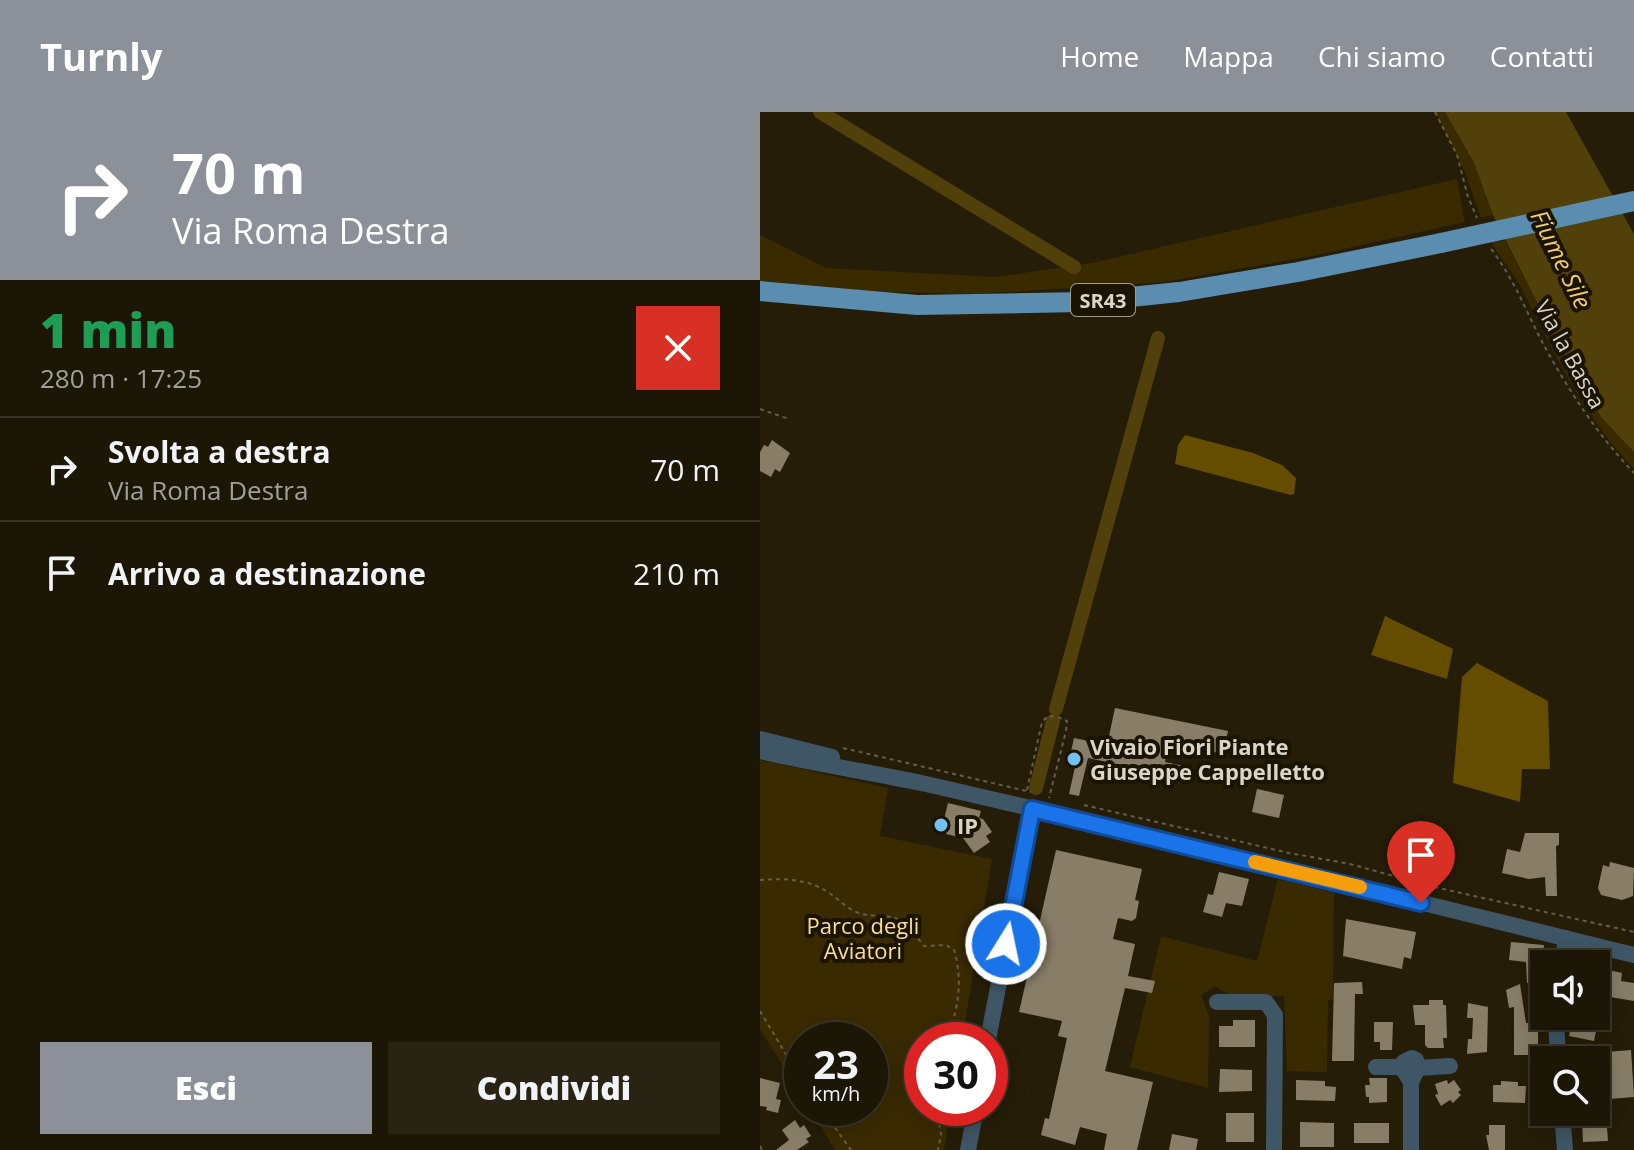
<!DOCTYPE html>
<html lang="it">
<head>
<meta charset="utf-8">
<style>
  :root { --surface:#1c1606; --page:#292314; --text:#f1f3f6; --muted:#a09f9b; --line:#3a3528; --accent:#8c9099 }
  body { margin:0; font-family:"Open Sans",sans-serif; background:var(--page); color:var(--text); height:100vh; display:flex; flex-direction:column; font-size:30px; white-space:nowrap }
  * { box-sizing:border-box; margin:0 }
  p { font-size:26px; color:var(--muted) }
  .icon { flex:none; width:44px; height:44px; fill:none; stroke:currentColor; stroke-width:2; stroke-linecap:round; stroke-linejoin:round }
  .map { position:relative; flex:1; overflow:hidden }
  .details { display:flex; flex-direction:column; background:var(--surface); width:760px }
  .details>* { flex:none }
  .banner { background:#8c9099; color:#fff; overflow:hidden }
  .controls { position:absolute; left:770px; top:838px; display:grid; gap:16px }
  .controls a { display:grid; place-items:center; width:80px; height:80px; border-radius:0px; background:var(--surface); box-shadow:0 4px 20px #0003,0 0 0 2px var(--line); font-size:40px }
  .speed { position:absolute; left:24px; top:910px; display:flex; gap:16px; font-size:40px; font-weight:700; text-align:center }
  .speed>* { display:grid; place-content:center; width:104px; height:104px; border-radius:50%; background:var(--surface); box-shadow:0 4px 20px #0003,0 0 0 2px var(--line); line-height:1 }
  .speed small { font-size:20px; font-weight:400 }
  .speed .limit { border:12px solid #d22; background:#fff; color:#111 }
  .pin { position:absolute; display:grid; place-items:center; width:68px; height:68px; color:#fff; margin:-82px -34px; border-radius:50% 50% 50% 0; rotate:-45deg; box-shadow:0 0 8px #0007 }
  .pin .icon { rotate:45deg }
  .me { position:absolute; width:88px; margin:-44px; rotate:10deg; stroke-linejoin:round; filter:drop-shadow(0 0 6px #0008) }
  .turn { display:flex; align-items:center; gap:28px; height:168px; padding:0 40px; font-size:36px }
  .turn .icon { width:104px; height:104px; stroke-width:2.5 }
  .turn b { display:block; font-size:56px; line-height:68px }
  .round { display:grid; place-items:center; flex:none; width:84px; height:84px; border-radius:0px; background:var(--page) }
  .summary { display:flex; align-items:center; justify-content:space-between; height:136px; padding:0 40px }
  h1 { font-size:48px; font-weight:800; line-height:60px; color:#1e9e55 }
  .action { display:flex; gap:16px; margin-top:auto; padding:16px 40px }
  .action a { flex:1; height:92px; border-radius:0px; background:var(--accent); color:#fff; font-size:32px; font-weight:800; line-height:92px; text-align:center }
  .action a+a { background:var(--page); color:var(--text) }
  ul { padding:0; list-style:none }
  li { display:flex; align-items:center; gap:24px; height:104px; padding:0 40px; border-top:2px solid var(--line) }
  li div { flex:1 }
  li b { display:block; font-size:30px }
  li em { font-style:normal }
  header { display:flex; align-items:center; gap:48px; box-sizing:border-box; height:112px; padding:0 40px; background:var(--accent); color:#fff }
  header strong { font-size:38px }
  nav { display:flex; gap:44px; margin-inline-start:auto; font-size:28px }
  main { display:flex; flex:1; min-height:0 }
  .map>svg:first-child { display:block }
  .green { fill:#392a00 }
  .forest { fill:#654d00 }
  .water { fill:#52400b }
  .lines { fill:none; stroke-linecap:round; stroke-linejoin:round }
  .canal { stroke:#52400b; stroke-width:14 }
  .building { fill:#887e67 }
  .path { stroke:#655e4d; stroke-width:2; stroke-dasharray:4 4; stroke-linecap:butt }
  .minor { stroke:#3e5666; stroke-width:16 }
  .major { stroke:#5a8db0; stroke-width:20 }
  .major-bridge { stroke:#5a8db0; stroke-width:20 }
  .route-casing { stroke:#114b97; stroke-width:20 }
  .route { stroke:#1a73e8; stroke-width:14 }
  .slow { stroke:#f59e0b; stroke-width:14 }
  .poi-dot { fill:#71c1f5; stroke:#1b1402; stroke-width:3 }
  .labels { text-anchor:middle; dominant-baseline:central; stroke-width:8; stroke-linejoin:round; paint-order:stroke }
  .shield { fill:#1b1402; stroke:#a19b8d; stroke-width:2 }
  .shield-label { font-size:20px; font-weight:bold; fill:#dad5c9 }
  .street-label { font-size:22px; fill:#dad5c9; stroke:#1b1402 }
  .poi-label { font-size:22px; font-weight:bold; fill:#dad5c9; stroke:#1b1402; text-anchor:start }
  .park-label { font-size:22px; fill:#fbde96; stroke:#1b1402 }
  .water-label { font-size:24px; font-style:italic; fill:#f2cd70; stroke:#1b1402 }
</style>
</head>
<body>
<header>
<strong>Turnly</strong>
<nav><a>Home</a><a>Mappa</a><a>Chi siamo</a><a>Contatti</a></nav>
</header>
<main>
<section class="details">
<div class="banner">
<div class="turn"><svg class="icon" aria-label="right" viewBox="0 0 24 24"><path d="M7 20v-9h11M14 6l5 5-5 5"/></svg><div><b>70 m</b>Via Roma Destra</div></div>
</div>
<div class="summary"><div><h1>1 min</h1><p>280 m · 17:25</p></div><a class="round" style="background:#d93025;color:#fff"><svg class="icon" aria-label="close" viewBox="0 0 24 24"><path d="M6 6l12 12M18 6L6 18"/></svg></a></div>
<ul>
<li><svg class="icon" aria-label="right" viewBox="0 0 24 24"><path d="M7 20v-9h11M14 6l5 5-5 5"/></svg><div><b>Svolta a destra</b><p>Via Roma Destra</p></div><em>70 m</em></li>
<li><svg class="icon" aria-label="arrive" viewBox="0 0 24 24"><path d="M6 21V4h12l-3 4 3 4H6"/></svg><div><b>Arrivo a destinazione</b></div><em>210 m</em></li>
</ul>
<div class="action"><a>Esci</a><a>Condividi</a></div>
</section>
<div class="map">
<svg width="874" height="1038" viewBox="0 0 874 1038">
  <rect width="100%" height="100%" fill="#251d08"/>
  <path class="green" d="M675,0H685L714,51L733,103L721,106L705,60Z
    M697,67L705,110L552,144L405,170L215,182L119,180L0,169V123L66,156L236,165L332,151Z
    M745,128L794,224L841,305L874,340V357C824,304 794,242 762,177C753,160 740,147 731,130Z
    M0,648L128,676L120,724L232,747L202,928H162V996H191L184,1038H75L49,996H110V928H42V985L0,917Z
    M518,767L574,781L573,887L568,888L567,960L527,959L524,884L473,885L455,874L441,883L449,904L448,976L370,955L401,824L497,849Z"/>
  <path class="forest" d="M425,323L493,341L522,353L536,366L534,382L531,383L415,352L418,333Z
    M625,504L693,537L687,567L611,543Z
    M717,551L788,589L790,657H762L760,690L693,671L702,565Z"/>
  <path class="water" d="M685,0H806L874,122V340L841,305L794,224L733,103L714,51Z"/>
  <g class="lines">
    <path class="canal" d="M60,0L314,155
      M296,597L398,226
      M276,676L293,609"/>
  </g>
  <path class="building" d="M12,328L30,341L20,360L15,357L11,365L0,359V340L4,333L8,335Z
    M355,596L468,619L463,642L409,631L405,650L424,654L422,666L328,646L319,684L309,682L315,655L308,653L314,626L347,633Z
    M497,677L524,683L519,706L492,700Z
    M188,691L221,699L219,706L223,707L232,720L226,724L230,730L214,741L203,726L186,722L189,709L184,707Z
    M765,721H799V733L796,734L797,784H786L785,765L769,767L742,761L747,737L760,740Z
    M296,738L382,757L375,788L379,789L376,806L372,809L358,806L353,827L375,832L368,864L395,869L392,881L365,876L345,959L393,970L377,1038H344L347,1022L320,1015L315,1033L281,1023L285,1006L289,1007L307,926L298,924L302,909L259,900Z
    M850,750L874,756L873,784L862,788L841,783L838,776L843,753L849,755Z
    M459,760L489,767L482,794L466,791L462,805L443,800L448,782L453,783Z
    M586,807L656,820L651,847L644,845L642,857L583,844Z
    M751,830L784,833L783,848H777L779,871H767L766,850L749,848Z
    M843,857L862,861L861,869L874,871V889L838,883Z
    M602,870L603,882H595L594,949H572L574,871Z
    M760,872L766,911H778V943H754V895L749,896L746,878Z
    M669,888H683V893H686L687,926H683L684,936H668L665,933V913H655L653,893H669Z
    M708,891L728,895L727,940L707,942L708,927H712L713,906H707Z
    M813,904H839L834,929L809,924Z
    M473,908H495V935H459V914H473Z
    M614,910H633L632,938H620V930H614Z
    M871,938L874,985L849,987L846,940Z
    M460,957L492,958V979L459,980Z
    M0,966L20,971L16,987L21,988L18,1001L6,998L7,995L0,994Z
    M609,966H627V990L609,991V985H606L605,973H610Z
    M536,968L565,969V974L576,975L575,989L536,988Z
    M687,968L688,972L694,968L701,978L698,980L701,983L693,991L690,988L681,994L675,983L678,982L675,972Z
    M741,969L758,970V974H766L765,991L733,990V973H741Z
    M466,1001H494V1030H466Z
    M846,1001L848,1029L823,1030L822,1008L830,1007L829,1002Z
    M35,1008L40,1016L44,1013L51,1024L46,1027L49,1030L37,1038H16L29,1028L22,1018Z
    M540,1010L574,1011V1035H540Z
    M594,1011H629V1031H594Z
    M729,1013H745V1038H729L726,1023H729Z
    M412,1022L438,1027L436,1038H409Z"/>
  <g class="lines">
    <path class="path" d="M675,0L697,43L708,85L717,106
      M731,137C752,164 764,194 779,224C805,273 835,320 874,361
      M0,297L29,307
      M83,636L271,680
      M267,678L282,610L288,604L298,605L307,609L306,619L289,686
      M324,693L529,741L590,752L670,774L874,820
      M0,768C23,766 48,767 68,780C77,786 84,794 94,799C109,807 128,800 143,810C151,815 157,826 164,834L186,833L194,838C203,867 199,900 185,928
      M0,899L42,969
      M61,996L91,1038
      M176,996L181,1022L178,1038
      M0,1034L2,1038"/>
    <path class="minor" d="M0,627L72,645
      M0,639C55,652 111,660 166,672C403,726 638,785 874,843
      M802,852L806,826
      M457,890H506L515,903L514,1038
      M796,904L798,948
      M228,928L272,697
      M616,955H643
      M658,956L690,954
      M802,1000L805,1038
      M208,1038L216,996
      M651,1038V970L658,956L656,948L652,946L644,950V959L651,970"/>
    <path class="major" d="M0,179L157,193L322,190L419,180L538,160L681,131"/>
    <path class="major-bridge" d="M681,131L874,89"/>
  </g>
  <g class="lines">
    <g class="route-casing">
      <path id="route" d="M246,832L272,697L661,791"/>
    </g>
    <use href="#route" class="route"/>
    <path class="slow" d="M495,750L600,775"/>
  </g>
  <g class="poi-dot">
    <circle cx="314" cy="647" r="8"/>
    <circle cx="181" cy="713" r="8"/>
  </g>
  <g class="labels">
    <rect class="shield" x="311" y="172" width="64" height="32" rx="6"/>
    <g class="shield-label">
      <text x="343" y="188">SR43</text>
    </g>
    <g class="street-label">
      <text transform="translate(811 242) rotate(61)">Via la Bassa</text>
    </g>
    <g class="poi-label">
      <text x="330" y="634">Vivaio Fiori Piante<tspan x="330" dy="25">Giuseppe Cappelletto</tspan></text>
      <text x="197" y="713">IP</text>
    </g>
    <g class="park-label">
      <text x="103" y="813">Parco degli<tspan x="103" dy="25">Aviatori</tspan></text>
    </g>
    <g class="water-label">
      <text transform="translate(802 147) rotate(64)">Fiume Sile</text>
    </g>
  </g>
</svg>
<div class="controls">
<a><svg class="icon" aria-label="sound" viewBox="0 0 24 24"><path d="M4 9h4l5-4v14l-5-4H4zM17 9q2 3 0 6"/></svg></a>
<a><svg class="icon" aria-label="search" viewBox="0 0 24 24"><circle cx="10" cy="10" r="6"/><path d="M15 15l6 6"/></svg></a>
</div>
<div class="speed"><div>23<small>km/h</small></div><div class="limit">30</div></div>
<div class="pin" style="left:661px;top:791px;background:#d93025"><svg class="icon" aria-label="arrive" viewBox="0 0 24 24"><path d="M6 21V4h12l-3 4 3 4H6"/></svg></div>
<svg class="me" style="left:246px;top:832px" viewBox="-20 -20 40 40"><circle r="17" fill="#1a73e8" stroke="#fff" stroke-width="3"/><path d="M0-11L8 9 0 5-8 9z" fill="#fff"/></svg>
</div>
</main>
</body>
</html>
